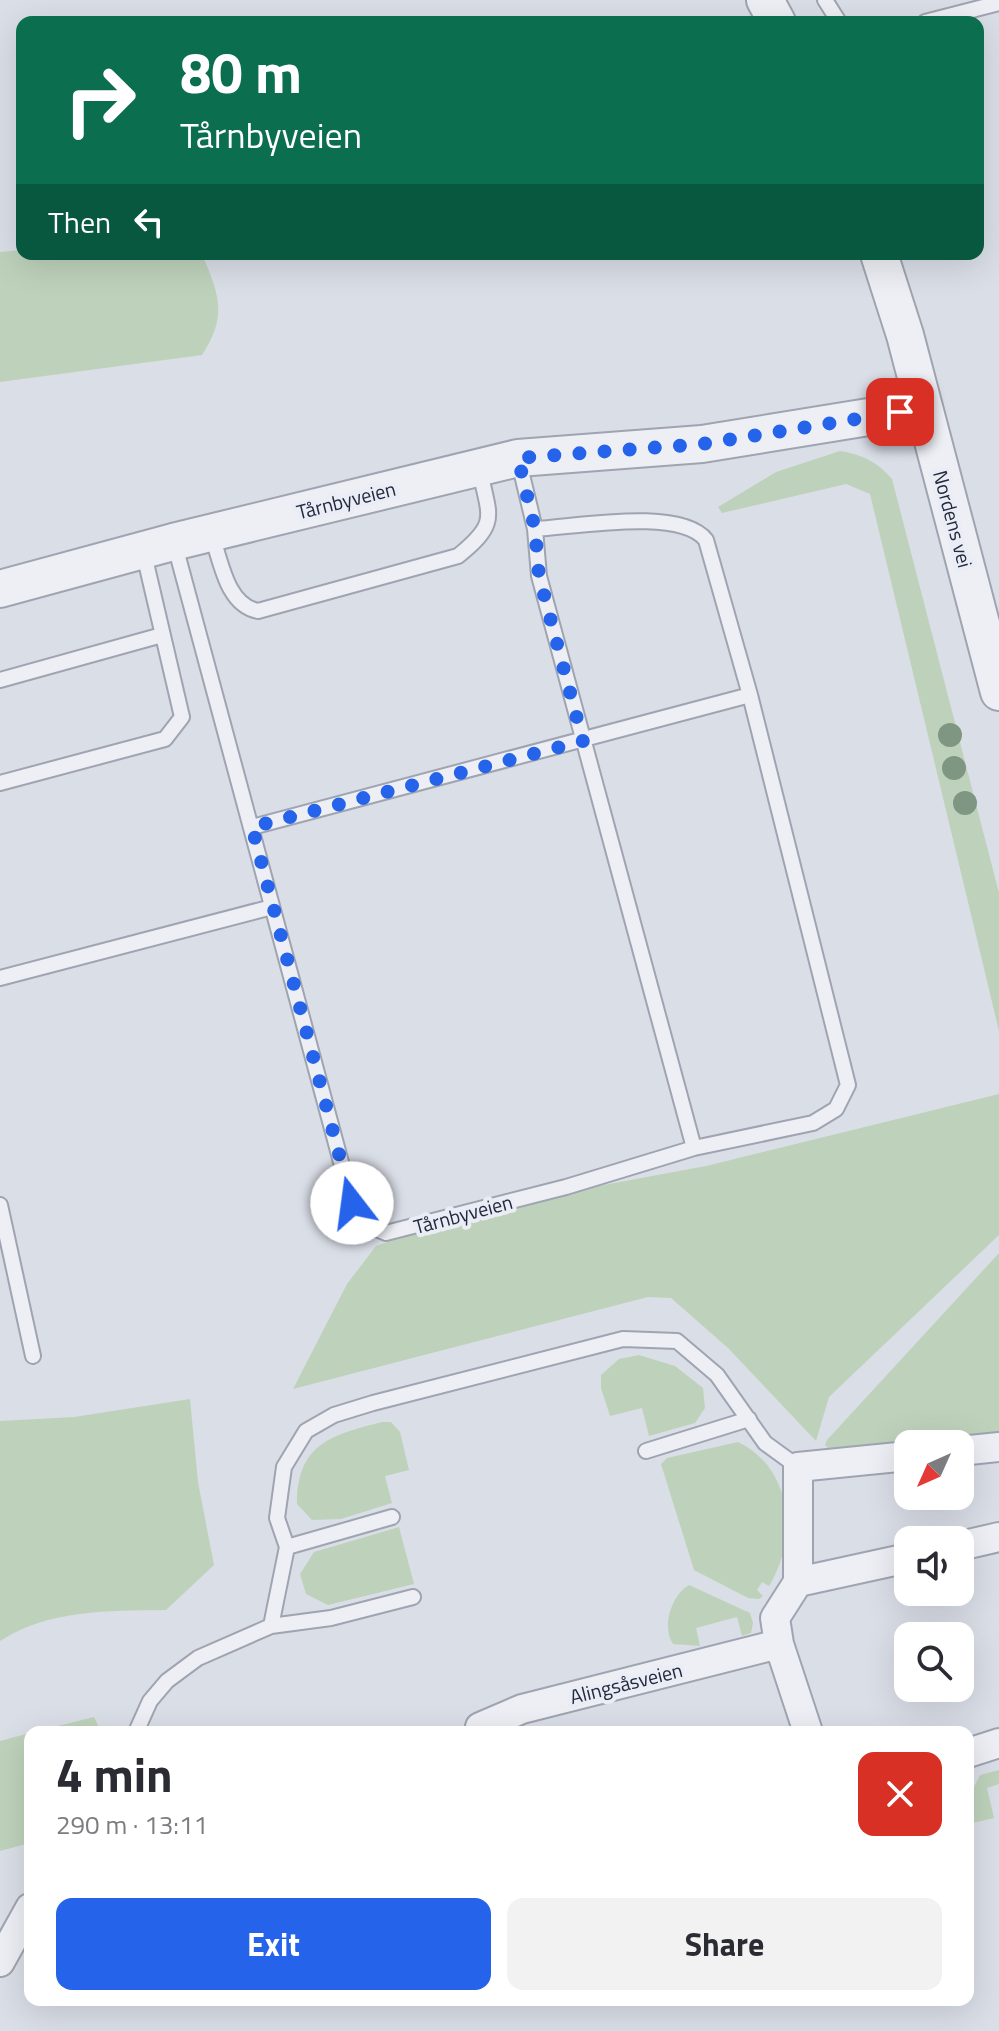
<!DOCTYPE html>
<html lang="en">
<head>
<meta charset="utf-8">
<style>
  :root { --surface:#fff; --page:#f2f2f3; --text:#2b2b33; --muted:#7c7c81; --accent:#2563eb }
  body { margin:0; font-family:"Titillium Web",sans-serif; background:var(--page); color:var(--text); height:100vh; display:flex; flex-direction:column; font-size:30px; white-space:nowrap }
  * { box-sizing:border-box; margin:0 }
  p { font-size:26px; color:var(--muted) }
  .icon { flex:none; width:44px; height:44px; fill:none; stroke:currentColor; stroke-width:2; stroke-linecap:round; stroke-linejoin:round }
  .map { position:relative; flex:1; overflow:hidden }
  .drawer { position:absolute; left:24px; top:1726px; width:950px; height:280px; display:flex; flex-direction:column; background:var(--surface); border-radius:16px; box-shadow:0 8px 32px #0002 }
  .drawer>* { flex:none }
  .hud { position:absolute; left:16px; top:16px; width:968px; height:244px; border-radius:16px; box-shadow:0 8px 32px #0002; background:#0b6e4f; color:#fff; overflow:hidden }
  .needle { width:52px; rotate:225deg }
  .controls { position:absolute; left:894px; top:1430px; display:grid; gap:16px }
  .controls a { display:grid; place-items:center; width:80px; height:80px; border-radius:16px; background:var(--surface); box-shadow:0 8px 32px #0002; font-size:40px }
  .pin { position:absolute; display:grid; place-items:center; width:68px; height:68px; color:#fff; margin:-34px; border-radius:16px; box-shadow:0 4px 12px #0006 }
  .me { position:absolute; width:88px; margin:-44px; rotate:345deg; stroke-linejoin:round; filter:drop-shadow(0 0 6px #0008) }
  .turn { display:flex; align-items:center; gap:28px; height:168px; padding:0 32px; font-size:36px }
  .turn .icon { width:104px; height:104px; stroke-width:2.5 }
  .turn b { display:block; font-size:56px; line-height:68px }
  .then { display:flex; align-items:center; height:76px; padding:0 32px; background:#0003; gap:16px; font-size:30px }
  .round { display:grid; place-items:center; flex:none; width:84px; height:84px; border-radius:16px; background:var(--page) }
  .summary { display:flex; align-items:center; justify-content:space-between; height:136px; padding:0 32px }
  h1 { font-size:48px; font-weight:700; line-height:60px }
  .action { display:flex; gap:16px; margin-top:auto; padding:16px 32px }
  .action a { flex:1; height:92px; border-radius:16px; background:var(--accent); color:#fff; font-size:32px; font-weight:700; line-height:92px; text-align:center }
  .action a+a { background:var(--page); color:var(--text) }
  .map>svg:first-child { display:block }
  .green { fill:#bed2bb }
  .lines { fill:none; stroke-linecap:round; stroke-linejoin:round }
  .service-casing { stroke:#9fa4b1; stroke-width:18 }
  .minor-casing { stroke:#9fa4b1; stroke-width:32 }
  .tertiary-casing { stroke:#9fa4b1; stroke-width:40 }
  .service { stroke:#edeff5; stroke-width:14 }
  .minor { stroke:#edeff5; stroke-width:28 }
  .tertiary { stroke:#edeff5; stroke-width:36 }
  .tree { fill:#7e9682 }
  .route { stroke:#2563eb; stroke-width:14; stroke-dasharray:0 25.2 }
  .labels { text-anchor:middle; dominant-baseline:central; stroke-width:8; stroke-linejoin:round; paint-order:stroke }
  .street-label { font-size:20px; fill:#232a3e; stroke:#eaedf5 }
</style>
</head>
<body>
<div class="map">
<svg width="999" height="2031" viewBox="0 0 999 2031">
  <rect width="100%" height="100%" fill="#dadee7"/>
  <path class="green" d="M22,250V254H202C219,295 228,315 202,355L0,382V252Z
    M840,451C863,455 876,461 892,479L999,893V1031L870,494L846,484L722,513L718,507L776,472Z
    M999,1094V1235L829,1397L816,1441L728,1348L671,1298L648,1297L293,1389L347,1284L376,1246L501,1204L706,1166Z
    M999,1253V1436L829,1449L825,1445L827,1440Z
    M639,1355L675,1366L703,1388L705,1408L695,1423L649,1436L642,1408L610,1416L601,1388V1375L619,1359Z
    M190,1399L198,1482L214,1565L166,1610C108,1611 50,1609 0,1641V1421L74,1417Z
    M382,1422H391L400,1432L409,1470L385,1476L392,1503L341,1519L312,1520L297,1504C297,1444 331,1435 382,1422Z
    M738,1442C793,1468 798,1540 769,1586L762,1582L757,1590L763,1596L759,1599L748,1598L694,1570L661,1464L667,1458Z
    M399,1527L414,1584L328,1605L306,1594L300,1574L314,1552Z
    M689,1585L750,1613L753,1623L751,1633L742,1636L737,1617L696,1628L700,1646L673,1644C661,1626 672,1595 689,1585Z
    M94,1717L101,1732H34Z
    M30,1733V1843L0,1851V1741Z
    M999,1770V1784L987,1788L994,1818L968,1824V1799L980,1775Z"/>
  <g class="lines">
    <g class="service-casing">
      <path id="service" d="M825,0L839,22
        M925,22L999,3
        M518,458L535,529L539,576L694,1148L813,1123L836,1109L848,1085L750,695L706,540C680,507 576,527 535,529
        M211,533C221,560 226,605 258,611L458,556C500,522 489,517 479,467
        M174,542L352,1203L365,1224L386,1233L566,1187L694,1148
        M0,680L162,635
        M0,783L165,739L182,717L143,550
        M252,827L750,695
        M0,978L272,907
        M0,1205L33,1356
        M646,1451L749,1419
        M287,1547L392,1517
        M271,1626L287,1547L277,1518L284,1467L306,1431L334,1415L373,1403L623,1339L677,1341L717,1375L765,1443L798,1467
        M136,1732L150,1701L167,1681L198,1658L271,1626L331,1618L413,1597"/>
    </g>
    <g class="minor-casing">
      <path id="minor" d="M960,1451L999,1447
        M960,1546L999,1537
        M798,1582V1467L908,1456
        M779,1644L808,1732
        M479,1732L480,1727L522,1709L779,1644L775,1618L798,1582L908,1558
        M968,1753L999,1743
        M0,1962L30,1908"/>
    </g>
    <g class="tertiary-casing">
      <path id="tertiary" d="M765,0L777,22
        M879,254L905,335L999,692
        M0,589L173,542L518,458L702,444L924,408"/>
    </g>
    <use href="#service" class="service"/>
    <use href="#minor" class="minor"/>
    <use href="#tertiary" class="tertiary"/>
  </g>
  <g class="tree">
    <circle cx="950" cy="735" r="12"/>
    <circle cx="954" cy="768" r="12"/>
    <circle cx="965" cy="803" r="12"/>
  </g>
  <g class="lines">
    <path class="route" d="M352,1203L252,827L583,741L539,576L535,529L518,458L702,444L900,412"/>
  </g>
  <g class="labels">
    <g class="street-label">
      <text transform="translate(346 500) rotate(-14)">Tårnbyveien</text>
      <text transform="translate(953 519) rotate(75)">Nordens vei</text>
      <text transform="translate(463 1214) rotate(-15)">Tårnbyveien</text>
      <text transform="translate(626 1683) rotate(-14)">Alingsåsveien</text>
    </g>
  </g>
</svg>
<div class="controls">
<a><svg class="needle" viewBox="-14 -14 28 28"><path d="M0-13l5 13h-10z" fill="#e53935"/><path d="M0 13l5-13h-10z" fill="#7c7c81"/></svg></a>
<a><svg class="icon" aria-label="sound" viewBox="0 0 24 24"><path d="M4 9h4l5-4v14l-5-4H4zM17 9q2 3 0 6"/></svg></a>
<a><svg class="icon" aria-label="search" viewBox="0 0 24 24"><circle cx="10" cy="10" r="6"/><path d="M15 15l6 6"/></svg></a>
</div>
<div class="pin" style="left:900px;top:412px;background:#d93025"><svg class="icon" aria-label="arrive" viewBox="0 0 24 24"><path d="M6 21V4h12l-3 4 3 4H6"/></svg></div>
<svg class="me" style="left:352px;top:1203px" viewBox="-20 -20 40 40"><circle r="19" fill="#fff"/><path d="M0-13L10 11 0 6-10 11z" fill="#2563eb"/></svg>
<div class="hud">
<div class="turn"><svg class="icon" aria-label="right" viewBox="0 0 24 24"><path d="M7 20v-9h11M14 6l5 5-5 5"/></svg><div><b>80 m</b>Tårnbyveien</div></div>
<div class="then">Then<svg class="icon" aria-label="left" viewBox="0 0 24 24"><path d="M17 20v-9H6M10 6l-5 5 5 5"/></svg></div>
</div>
<section class="drawer">
<div class="summary"><div><h1>4 min</h1><p>290 m · 13:11</p></div><a class="round" style="background:#d93025;color:#fff"><svg class="icon" aria-label="close" viewBox="0 0 24 24"><path d="M6 6l12 12M18 6L6 18"/></svg></a></div>
<div class="action"><a>Exit</a><a>Share</a></div>
</section>
</div>
</body>
</html>
